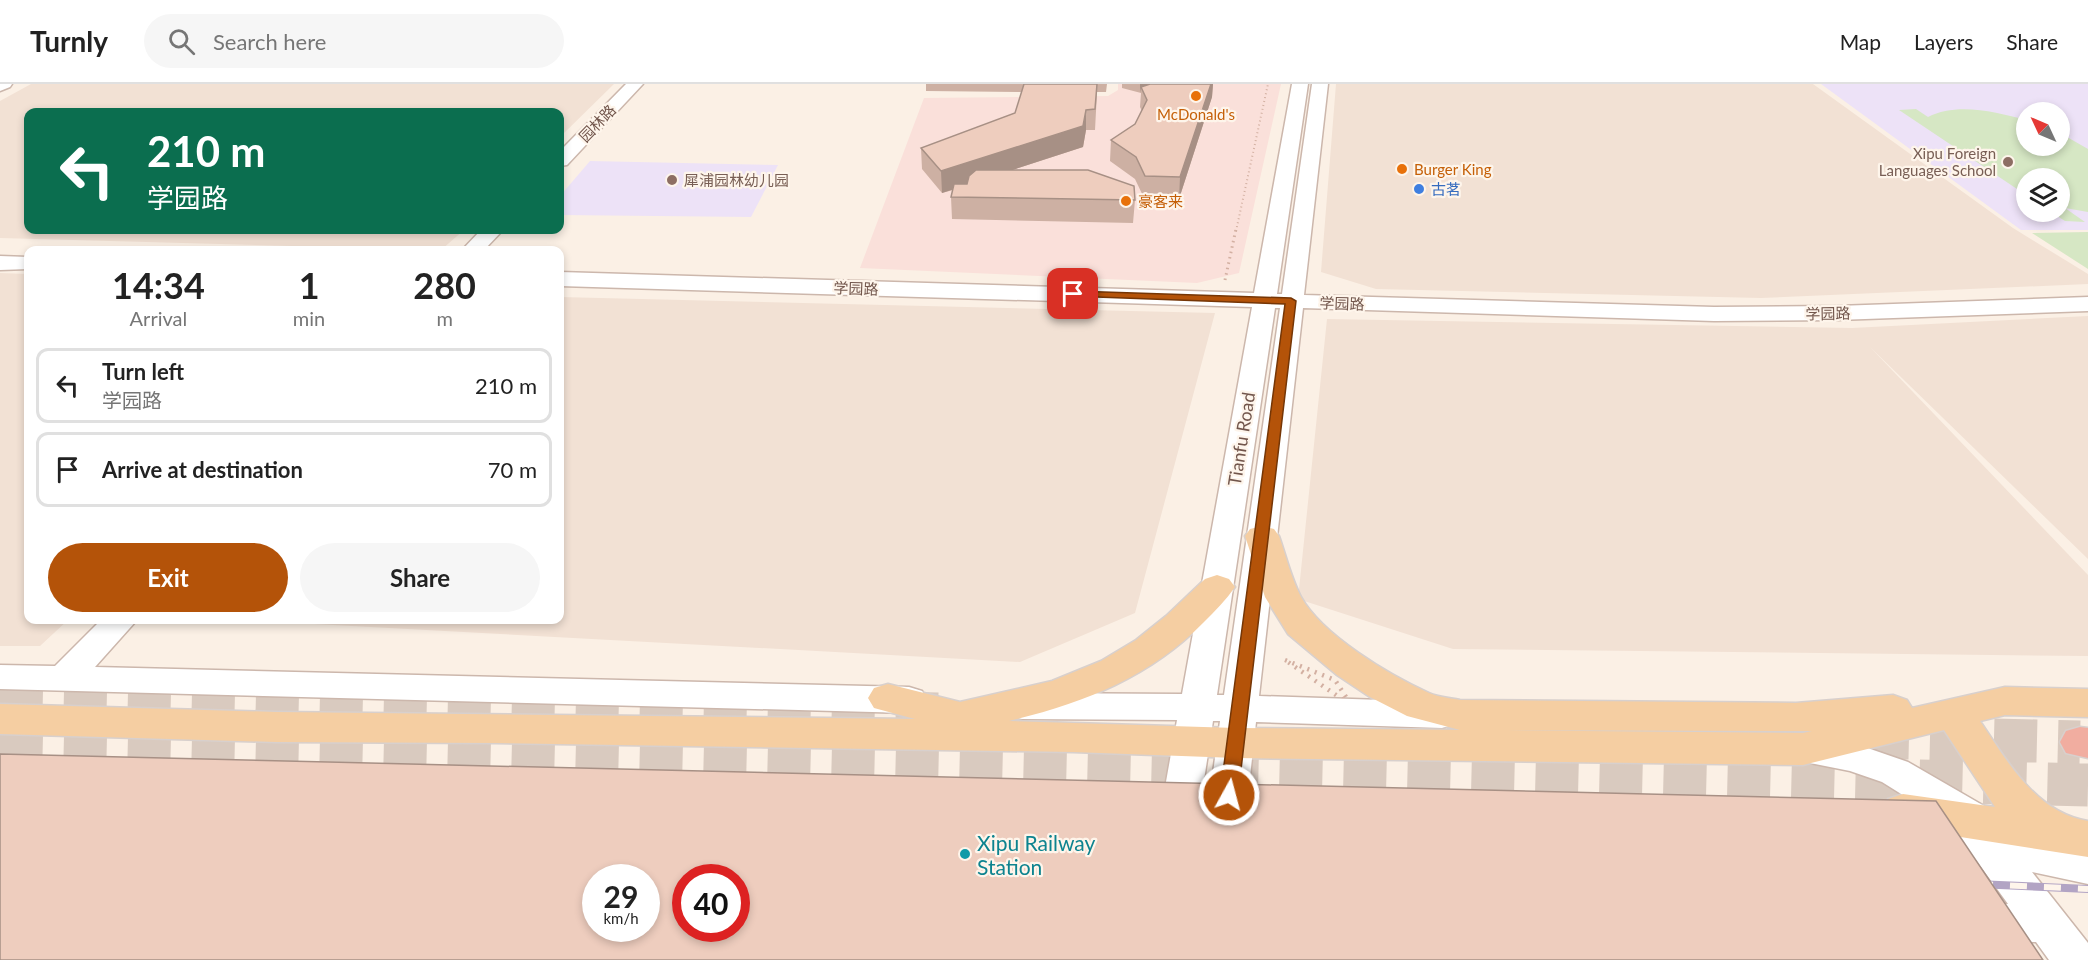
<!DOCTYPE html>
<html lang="en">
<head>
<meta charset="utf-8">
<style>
  :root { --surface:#fff; --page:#f6f6f6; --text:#222; --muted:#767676; --line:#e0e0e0; --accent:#b45309 }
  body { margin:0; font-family:Lato,"Noto Sans SC",sans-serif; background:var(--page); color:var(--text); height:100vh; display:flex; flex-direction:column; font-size:22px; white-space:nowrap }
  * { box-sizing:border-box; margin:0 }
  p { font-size:20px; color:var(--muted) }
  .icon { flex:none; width:33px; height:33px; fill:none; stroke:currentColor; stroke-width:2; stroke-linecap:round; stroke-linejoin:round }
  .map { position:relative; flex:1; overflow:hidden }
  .sheet { position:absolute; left:24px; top:162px; width:540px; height:378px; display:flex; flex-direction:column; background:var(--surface); border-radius:12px; box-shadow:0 3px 9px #0003 }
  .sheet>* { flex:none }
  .banner { position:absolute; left:24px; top:24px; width:540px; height:126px; border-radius:12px; box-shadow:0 3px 9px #0003; background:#0b6e4f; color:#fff; overflow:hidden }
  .needle { width:39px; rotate:314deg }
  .buttons { position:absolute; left:2016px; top:18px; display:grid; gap:12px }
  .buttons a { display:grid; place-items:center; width:54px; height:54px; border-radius:50%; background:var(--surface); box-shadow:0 3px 9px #0003; font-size:30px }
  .speed { position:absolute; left:582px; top:780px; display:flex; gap:12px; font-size:30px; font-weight:700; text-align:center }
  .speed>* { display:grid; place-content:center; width:78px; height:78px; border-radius:50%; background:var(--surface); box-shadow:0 3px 9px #0003; line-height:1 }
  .speed small { font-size:15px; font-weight:400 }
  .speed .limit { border:9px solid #d22; background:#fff; color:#111 }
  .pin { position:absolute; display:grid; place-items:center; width:51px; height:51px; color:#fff; margin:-26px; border-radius:12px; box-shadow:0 3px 9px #0006 }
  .me { position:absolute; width:66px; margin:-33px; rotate:7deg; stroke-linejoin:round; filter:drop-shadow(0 0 4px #0008) }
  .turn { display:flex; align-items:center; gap:21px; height:126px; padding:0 24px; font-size:27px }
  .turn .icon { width:78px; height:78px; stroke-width:2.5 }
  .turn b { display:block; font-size:42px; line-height:51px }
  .eta { display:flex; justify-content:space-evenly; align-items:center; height:102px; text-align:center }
  .eta b { font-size:36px; font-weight:700; line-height:42px }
  .cta { display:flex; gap:12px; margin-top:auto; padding:12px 24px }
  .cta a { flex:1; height:69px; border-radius:36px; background:var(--accent); color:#fff; font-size:24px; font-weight:700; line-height:69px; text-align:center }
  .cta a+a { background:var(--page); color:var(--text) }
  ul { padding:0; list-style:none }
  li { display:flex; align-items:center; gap:18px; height:75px; margin:0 12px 9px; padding:0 12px; border:3px solid var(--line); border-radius:12px }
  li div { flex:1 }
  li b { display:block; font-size:22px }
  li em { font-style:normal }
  header { display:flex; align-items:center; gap:36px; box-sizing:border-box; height:84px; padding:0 30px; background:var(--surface); border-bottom:2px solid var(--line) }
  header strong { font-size:28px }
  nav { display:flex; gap:33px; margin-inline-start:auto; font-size:21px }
  .search { width:420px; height:54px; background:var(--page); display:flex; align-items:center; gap:15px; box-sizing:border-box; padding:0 21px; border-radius:33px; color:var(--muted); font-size:22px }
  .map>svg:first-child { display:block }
  .residential { fill:#f2e1d4 }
  .commercial { fill:#fae0da }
  .education { fill:#ede2f7; fill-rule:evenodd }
  .green { fill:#d6e7c4 }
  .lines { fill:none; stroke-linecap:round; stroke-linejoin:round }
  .highway-tunnel { stroke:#d9cabf; stroke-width:43; stroke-dasharray:43 21; stroke-linecap:butt }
  .minor-casing { stroke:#ccb7ac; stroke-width:3 }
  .major-casing { stroke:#d8d0cd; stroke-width:3 }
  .highway-casing { stroke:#d8d0cd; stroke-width:3 }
  .path-far2 { stroke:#d3b0a2; stroke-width:2; stroke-dasharray:1 3; stroke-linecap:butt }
  .path-far1 { stroke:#d3b0a2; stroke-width:3; stroke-dasharray:1.5 4; stroke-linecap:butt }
  .path { stroke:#d3b0a2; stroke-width:4.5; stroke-dasharray:2 6; stroke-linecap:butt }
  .minor { fill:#fff; fill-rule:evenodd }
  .major { fill:#f5cea2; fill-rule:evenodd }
  .highway { fill:#f1ada0; fill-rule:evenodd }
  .rail-casing { stroke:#b2a4c4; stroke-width:8 }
  .rail { stroke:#fef5eb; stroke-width:6; stroke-dasharray:17; stroke-linecap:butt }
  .wall { fill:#cdb0a3 }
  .shaded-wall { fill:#a79085 }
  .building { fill:#eecdbe; stroke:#a79085; stroke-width:1.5; fill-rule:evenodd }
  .route { fill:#b45309; stroke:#753606; stroke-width:1.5 }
  .food-dot { fill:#e8710a; stroke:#fef5eb; stroke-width:2 }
  .education-dot { fill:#8d6e63; stroke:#fef5eb; stroke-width:2 }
  .shop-dot { fill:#3f7fe0; stroke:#fef5eb; stroke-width:2 }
  .culture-dot { fill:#0f9aa8; stroke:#fef5eb; stroke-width:2 }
  .labels { text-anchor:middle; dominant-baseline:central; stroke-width:4.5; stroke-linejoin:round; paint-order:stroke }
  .far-food-label { font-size:15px; fill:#c56008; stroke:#fef5eb; text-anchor:start }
  .far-street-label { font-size:15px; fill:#72564c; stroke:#fef5eb }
  .far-education-label { font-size:15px; fill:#785e54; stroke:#fef5eb; text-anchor:end }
  .far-shop-label { font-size:15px; fill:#366cbe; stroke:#fef5eb; text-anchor:start }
  .street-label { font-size:18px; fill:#72564c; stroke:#fef5eb }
  .near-culture-label { font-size:21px; fill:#0d838f; stroke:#fef5eb; text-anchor:start }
</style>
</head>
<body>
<header>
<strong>Turnly</strong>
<div class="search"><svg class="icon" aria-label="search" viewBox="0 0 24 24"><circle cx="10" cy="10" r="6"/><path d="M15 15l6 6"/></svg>Search here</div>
<nav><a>Map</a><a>Layers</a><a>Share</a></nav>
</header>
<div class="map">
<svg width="2088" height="876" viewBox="0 0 2088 876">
  <rect width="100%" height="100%" fill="#fbf0e5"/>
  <path class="residential" d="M31,0H614L560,53V28H28V146H464L441,166L0,154V17Z
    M1336,0H1813L2013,144L2088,190V200L1761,214L1376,205L1321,188Z
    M0,189L28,190V536H68L40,562H0Z
    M560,213L1215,229L1135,529L1020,578L240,536H560Z
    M2088,232V475L1870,263L2088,491V572L1453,565L1298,515L1327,235L1852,244Z"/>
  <path class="commercial" d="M1118,0H1281L1239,189L1197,199L860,184L924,14L1108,12L1118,6Z"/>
  <path class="education" d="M1821,0H2088V146H2021ZM2026,28H2060V62H2026ZM2026,94H2060V128H2026Z
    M590,77L778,81L751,133L560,131V112Z"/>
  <path class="green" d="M1916,25L1928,33C1957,18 1996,28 2026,36V62H2060V49L2088,65V128L2065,124L2085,138L2065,137L2051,128H2060V94H2026V111L1899,26Z
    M2088,148V185L2032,149Z"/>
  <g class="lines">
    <path class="highway-tunnel" d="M0,607L938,630
      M1551,645L1688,649
      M0,651L2088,701
      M1866,653L2080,658"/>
    <g class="minor-casing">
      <path id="minor" d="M0,0H12L10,3L0,7Z
        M626,0H643L567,81L560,82V67Z
        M1292,0H1308L1277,210H1282L1312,0H1328L1304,211L1714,223L1837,222L2088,213V227L1837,236L1714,237L1303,224L1259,612L1442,618L1455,622L1460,631L1455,640L1442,644L1256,638L1248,711L1243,722L1229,726L1215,722L1210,711L1220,637H1213L1202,709L1197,720L1183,724L1169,720L1164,709L1177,636L1022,635L1009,631L1004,622L1009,613L1022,609L1182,610L1252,223L560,202V188L1254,209ZM1275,224H1280L1224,611H1217Z
        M481,146H503L484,166H462Z
        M0,172L28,173V185L0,186Z
        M101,536H137L95,583L909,603L922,607L927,616L922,625L909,629L0,605V581L55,582Z
        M1803,651L1853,659L1908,678L1991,726L2002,749L2088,766V800L2032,788L2088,859V876H2049L2036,858L1977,857L1962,851L1956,838L1962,825L1977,819L2008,820L1976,776L1908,760L1902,749L1908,738L1922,733L1946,738L1882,698L1850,687L1790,675L1784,665L1790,655Z"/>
    </g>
    <g class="major-casing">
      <path id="major" d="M1262,442L1274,445L1279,452C1286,472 1291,494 1301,513C1322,551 1389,591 1429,609C1438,613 1450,614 1460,616L1796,619L1893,611L1907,616L1912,624L2005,603L2088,605V633L2005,631L1980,637C2007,677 2036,729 2088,737V773L1903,744L1888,739L1882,727L1888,715L1903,710L1995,723L1944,646L1803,681L1236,674L1073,668L496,659L276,658L0,650V620L276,628L915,635L874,624L868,614L874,604L888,600L960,618L1052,597L1101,577L1136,556L1166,532L1205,495L1217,491L1229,495L1235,503C1226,516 1215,527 1204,538C1150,593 1084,619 1009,637L1236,644L1803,649L1812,647L1460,646L1407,632L1370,613L1337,591L1288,550L1265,513L1245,452L1250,445Z"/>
    </g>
    <g class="highway-casing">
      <path id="highway" d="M2080,643L2088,644V674L2066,669L2060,658L2066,647Z"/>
    </g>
    <path class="path-far2" d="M1236,147L1268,0"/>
    <path class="path-far1" d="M1225,196L1236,145"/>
    <path class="path" d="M1285,576L1335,596L1352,622Z"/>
    <use href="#minor" class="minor"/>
    <use href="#major" class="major"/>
    <use href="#highway" class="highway"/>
    <g class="rail-casing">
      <path id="rail" d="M1976,800L2088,805"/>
    </g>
    <use href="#rail" class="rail"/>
  </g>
  <path class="wall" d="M926,0H1107L1106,8H1097L1095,46H1086L1083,63L1012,86L1135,116L1133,139L952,135L951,113L953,106L942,109L922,85L921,64L1015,29L1022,8L926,7Z
    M1122,0H1213L1212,13L1179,115L1144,114L1135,95L1110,77L1111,56L1135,40L1142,27L1140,23L1141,9L1122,4Z"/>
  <path class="shaded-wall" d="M1140,0H1163L1141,3L1140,9Z
    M1211,0H1213L1212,13L1179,115L1180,93Z
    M1086,26V46L1083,63L942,109L941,87Z"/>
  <path class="building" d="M1024,0H1097L1095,25L1086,26L1083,42L941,87L921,64L1015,29Z
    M1150,0H1211L1180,93L1145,92L1136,73L1111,56L1135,40L1147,16L1141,3Z
    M976,86H1088L1134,102L1135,116L951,113L954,100H967L969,92Z
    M0,670L1936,717L2043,876H0ZM596,794H646V844H596ZM686,794H736V844H686Z"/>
  <path class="route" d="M1073,207L1291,214L1296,217L1238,711L1235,715L1229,717L1223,715L1220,711L1285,220L1070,212V208Z"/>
  <g class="food-dot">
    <circle cx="1196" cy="12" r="6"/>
    <circle cx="1402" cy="85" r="6"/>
    <circle cx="1126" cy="117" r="6"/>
  </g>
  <g class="education-dot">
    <circle cx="2008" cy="78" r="6"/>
    <circle cx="672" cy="96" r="6"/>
  </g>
  <circle class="shop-dot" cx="1419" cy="105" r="6"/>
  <circle class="culture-dot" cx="965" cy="770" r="6"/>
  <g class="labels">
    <g class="far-food-label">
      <text x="1196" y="30" text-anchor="middle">McDonald's</text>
      <text x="1414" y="85">Burger King</text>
      <text x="1138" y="117">豪客来</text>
    </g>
    <g class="far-street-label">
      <text transform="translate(597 39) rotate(-46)">园林路</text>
      <text transform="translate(856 204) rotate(2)">学园路</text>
      <text transform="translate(1342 219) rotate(2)">学园路</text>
      <text transform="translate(1828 229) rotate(-1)">学园路</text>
    </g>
    <g class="far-education-label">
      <text x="1996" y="69">Xipu Foreign<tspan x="1996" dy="17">Languages School</tspan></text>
      <text x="684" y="96" text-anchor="start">犀浦园林幼儿园</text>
    </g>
    <g class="far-shop-label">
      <text x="1431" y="105">古茗</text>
    </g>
    <g class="street-label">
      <text transform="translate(1241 355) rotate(-81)">Tianfu Road</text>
    </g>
    <g class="near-culture-label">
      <text x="977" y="758">Xipu Railway<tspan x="977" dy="24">Station</tspan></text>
    </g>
  </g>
</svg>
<div class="buttons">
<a><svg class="needle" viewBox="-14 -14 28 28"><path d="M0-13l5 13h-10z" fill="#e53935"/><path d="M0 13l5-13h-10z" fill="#767676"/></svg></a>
<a><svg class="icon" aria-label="layers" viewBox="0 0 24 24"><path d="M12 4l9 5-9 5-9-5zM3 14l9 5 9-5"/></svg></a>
</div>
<div class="speed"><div>29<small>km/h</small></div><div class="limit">40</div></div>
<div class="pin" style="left:1073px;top:210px;background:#d93025"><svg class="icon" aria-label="arrive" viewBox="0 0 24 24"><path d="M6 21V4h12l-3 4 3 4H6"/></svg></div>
<svg class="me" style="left:1229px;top:711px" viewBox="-20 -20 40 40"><circle r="17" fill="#b45309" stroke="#fff" stroke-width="3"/><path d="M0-11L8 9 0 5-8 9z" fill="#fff"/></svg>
<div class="banner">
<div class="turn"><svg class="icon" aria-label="left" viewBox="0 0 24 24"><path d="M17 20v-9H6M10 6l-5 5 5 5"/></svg><div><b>210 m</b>学园路</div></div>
</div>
<section class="sheet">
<div class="eta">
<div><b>14:34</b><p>Arrival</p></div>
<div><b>1</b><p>min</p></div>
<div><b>280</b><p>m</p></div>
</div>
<ul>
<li><svg class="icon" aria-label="left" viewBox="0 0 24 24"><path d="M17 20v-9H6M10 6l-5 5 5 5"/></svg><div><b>Turn left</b><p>学园路</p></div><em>210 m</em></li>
<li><svg class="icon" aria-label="arrive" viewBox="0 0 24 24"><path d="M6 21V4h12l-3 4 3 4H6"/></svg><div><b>Arrive at destination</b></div><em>70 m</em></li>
</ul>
<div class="cta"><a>Exit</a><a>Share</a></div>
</section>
</div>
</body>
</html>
